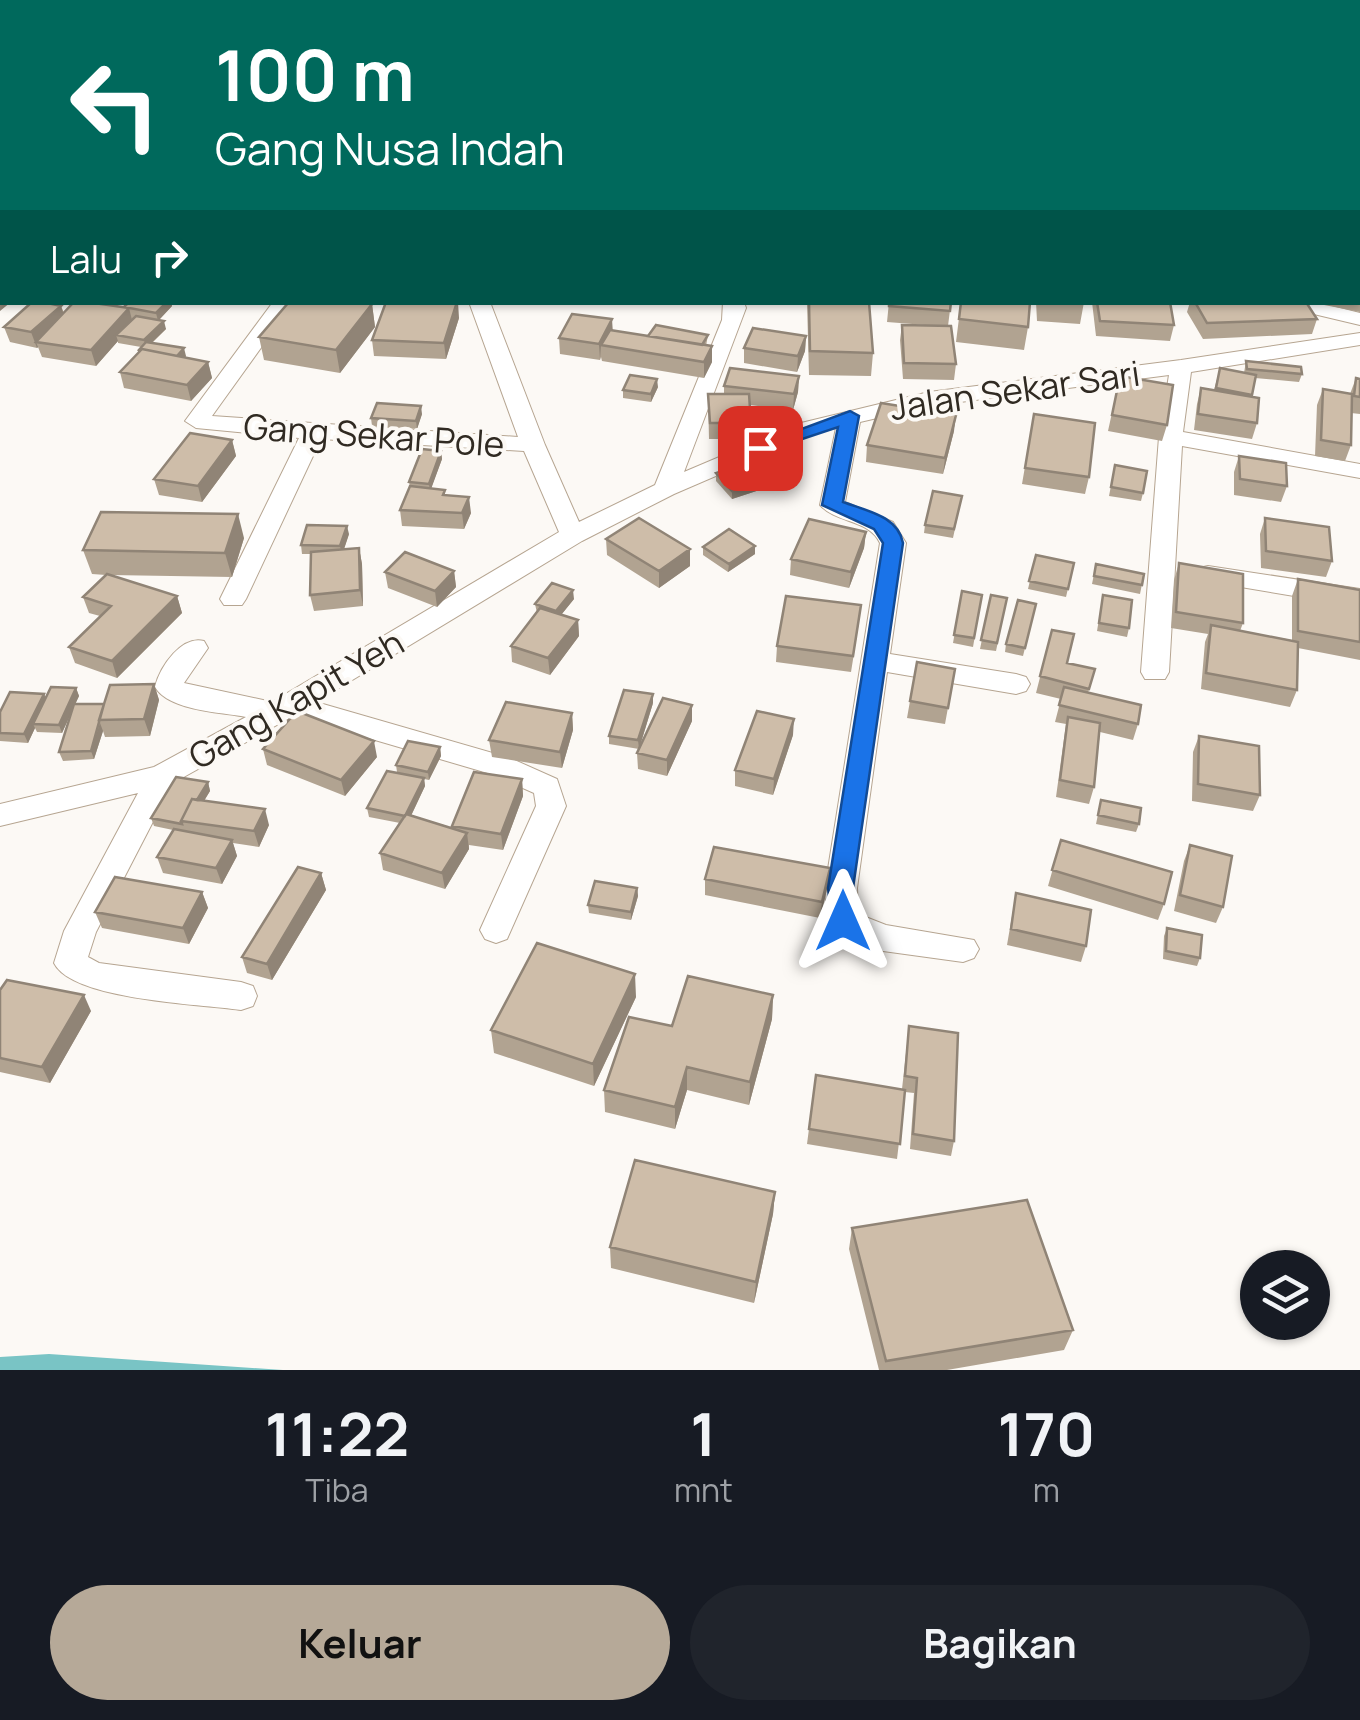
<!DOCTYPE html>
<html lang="id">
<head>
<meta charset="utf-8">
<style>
  :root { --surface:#171b24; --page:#20242c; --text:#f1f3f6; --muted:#9ea1a6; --accent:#b6a998 }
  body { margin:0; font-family:Manrope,sans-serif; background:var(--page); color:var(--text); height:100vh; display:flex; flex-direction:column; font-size:38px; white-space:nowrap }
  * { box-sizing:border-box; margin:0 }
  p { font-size:32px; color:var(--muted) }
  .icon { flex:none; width:55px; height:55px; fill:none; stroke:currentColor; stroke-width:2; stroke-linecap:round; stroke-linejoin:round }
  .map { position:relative; height:1370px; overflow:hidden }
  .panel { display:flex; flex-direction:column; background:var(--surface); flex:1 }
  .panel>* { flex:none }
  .banner { position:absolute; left:0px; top:0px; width:1360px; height:305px; box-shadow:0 2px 8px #0004; background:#00695c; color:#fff; overflow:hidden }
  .fabs { position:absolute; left:1240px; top:1250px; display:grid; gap:20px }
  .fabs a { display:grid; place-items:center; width:90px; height:90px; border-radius:50%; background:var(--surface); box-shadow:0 2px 8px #0004; font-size:50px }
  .pin { position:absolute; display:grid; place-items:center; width:85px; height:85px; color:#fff; margin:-42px; border-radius:20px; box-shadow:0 5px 15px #0006 }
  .me { position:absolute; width:110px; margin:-55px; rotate:0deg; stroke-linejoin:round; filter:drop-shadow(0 0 8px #0008) }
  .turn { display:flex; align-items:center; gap:35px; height:210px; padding:0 50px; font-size:45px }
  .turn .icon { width:130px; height:130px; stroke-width:2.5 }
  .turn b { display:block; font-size:70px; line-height:85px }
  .then { display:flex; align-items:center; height:95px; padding:0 50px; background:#0003; gap:20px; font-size:38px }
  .eta { display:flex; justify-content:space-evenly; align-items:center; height:170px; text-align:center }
  .eta b { font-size:60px; font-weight:700; line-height:70px }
  .action { display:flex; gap:20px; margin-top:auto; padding:20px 50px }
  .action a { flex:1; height:115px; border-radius:60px; background:var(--accent); color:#111; font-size:40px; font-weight:700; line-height:115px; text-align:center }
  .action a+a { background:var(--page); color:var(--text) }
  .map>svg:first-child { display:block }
  .water { fill:#79c4c5 }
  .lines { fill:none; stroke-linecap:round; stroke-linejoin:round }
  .lane-casing { stroke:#b6a591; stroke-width:2 }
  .street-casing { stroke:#b6a591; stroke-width:2 }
  .lane { fill:#fff; fill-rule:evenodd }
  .street { fill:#fff; fill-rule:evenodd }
  .wall { fill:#b1a391 }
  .shaded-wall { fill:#908476 }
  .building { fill:#cebda9; stroke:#908476; stroke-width:2.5 }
  .route { fill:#1a73e8; stroke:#114b97; stroke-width:2.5 }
  .labels { text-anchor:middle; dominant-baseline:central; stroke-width:8; stroke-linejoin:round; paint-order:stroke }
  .street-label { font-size:35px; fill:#302a22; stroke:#fcf9f5 }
</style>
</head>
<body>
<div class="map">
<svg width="1360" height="1370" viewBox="0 0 1360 1370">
  <rect width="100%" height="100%" fill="#fcf9f5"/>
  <path class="water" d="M49,1354L283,1370H0V1357Z"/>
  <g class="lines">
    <g class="lane-casing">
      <path id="lane" d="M0,64H2V69L0,70Z"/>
    </g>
    <g class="street-casing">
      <path id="street" d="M444,0H460L461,2H446Z
        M2,16V27L0,28V17Z
        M1358,20L1360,21V31L1358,30Z
        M0,49H2V59H0Z
        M273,302H294L212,416L518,437L469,302H490L545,445L579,522L655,485L722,320L723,302H744L746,308L684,472L797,424L929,392L1181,360L1360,333V345L1191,372L1183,432L1360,464V478L1182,446L1169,672L1165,679H1145L1141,672L1159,437L1169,375L929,406L860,422L845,502L893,522L906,543L890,654L1016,674L1026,677L1030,684L1026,691L1016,694L887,672L857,888L858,914L886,925L974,940L979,949L974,958L963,962L883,951L832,930L827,921L825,888L880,543C869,519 837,524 820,505L836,428L813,434L674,494L582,541L316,702L510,758L557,779L566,806L507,939L496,943L485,939L480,930L536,806L534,793L491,774L293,716L173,783L96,932L88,957L99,963L241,982L253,986L257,996L253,1006L241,1010C200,1004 72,1000 54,963L64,931L138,793L0,826V804L154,767L246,717C221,712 169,711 155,687C160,666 182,635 204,641L208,648L184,683L272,702L559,532L524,451L321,439L246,599L242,605H224L220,599L299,438L196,428L185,421Z
        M1277,302H1316L1360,313V325L1280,306Z
        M1208,566L1360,589V607L1199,580L1195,574L1199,568Z"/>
    </g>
    <use href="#lane" class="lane"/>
    <use href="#street" class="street"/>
  </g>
  <path class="wall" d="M464,0H511L509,2H464Z
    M890,0L947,1V0H1013L1012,2H889Z
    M1358,85H1360V155H1358Z
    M1358,179L1360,183V219H1358Z
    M1358,276H1360V312L1319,304V302H1358Z
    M129,302H171L172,306L159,320L166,329L152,343L186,356L185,358L208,362L212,378L191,401L124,388L120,372L138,353V351L141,347L118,343V341L96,366L42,357L38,347L37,348L10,342L4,327L61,306L64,313L124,308Z
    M807,302H869L873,353L871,376L809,375Z
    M889,302H951L948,326L956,364L954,380L903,379L900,340L902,325L938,326L887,322Z
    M961,302L1028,327L1024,350L956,342Z
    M1036,302H1084L1080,324L1037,321Z
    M1092,302H1170L1174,325L1170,341L1096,336Z
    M1190,302H1306L1317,319L1312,334L1203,339L1187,312Z
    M372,304L375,327L340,373L264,360L259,337Z
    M459,318L446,359L374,356L372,340Z
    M612,330L648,336L708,335L706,346L712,362L704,378L602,361L601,357L600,360L560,354L559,338Z
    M806,336L805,351L797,372L744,363V348Z
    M1246,361L1302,374L1299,382L1255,378L1251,396L1257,423L1252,439L1194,430L1197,404L1201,388L1214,390L1220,368L1244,373Z
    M799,376L798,392L793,410L750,405V439H709L708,394H724V386Z
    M1120,376L1167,425L1162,441L1108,431Z
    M1356,378L1360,379V414L1351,413V445L1345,461L1315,456L1317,405L1323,389L1350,394Z
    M658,387L651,402L623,398V390Z
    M422,414L417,429L372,426L371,418Z
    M1034,414L1089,477L1085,494L1022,484Z
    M954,431L943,474L866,462L867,445Z
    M232,440L236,456L202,502L159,495L154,479Z
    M441,451L442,459L431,488L445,490V495L471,513L464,529L402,526L400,510L410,487L409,482Z
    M1239,456L1287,486L1281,502L1234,495V472Z
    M1115,465L1143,493L1141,501L1109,496Z
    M716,473L779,476L778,484L732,499L716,481Z
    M962,496L953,538L924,533L925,525Z
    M1265,518L1332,561L1326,577L1261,568L1260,534Z
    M866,532L864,548L849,588L790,575L791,559Z
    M349,534L344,549L359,548L362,564L363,606L314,611L310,595L311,554H302L301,545Z
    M244,538L232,577L110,575L177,596L182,613L117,678L75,663L69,647L100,616L89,613L83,597L106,575L92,574L83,550Z
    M606,539L690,549V566L659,588L607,555Z
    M755,546V554L728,572L703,555V547Z
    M1036,555L1074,563L1066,597L1028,589Z
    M1179,563L1243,623L1240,631L1292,640V596L1298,579L1360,590V660L1298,648L1297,690L1290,707L1201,689L1205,642L1208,634L1171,628L1174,580Z
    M1096,564L1144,574L1140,594L1092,584Z
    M454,571L456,587L437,607L388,588L385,572Z
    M962,591L982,595L973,647L953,643Z
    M991,595L1007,598L996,651L980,649Z
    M1103,595L1129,628L1127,637L1097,631Z
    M574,599L561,615L578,620L579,636L550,675L512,662L511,646L537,613L535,604Z
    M1036,604L1023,656L1005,652L1006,644Z
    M859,622L851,672L776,662L777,646Z
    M1052,630L1067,663L1095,669L1088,693L1138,724L1133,740L1100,732L1094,787L1089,804L1056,797L1066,724L1055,722L1061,699L1036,693Z
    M955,669L945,724L907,718L910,701Z
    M154,684L159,700L150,736L105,737L103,731L94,759L63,761L59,752L72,711L62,733L37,732L35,728L28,743L0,741V712L44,694L46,698L76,688L79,696L75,704H104Z
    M653,703L639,749L609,744V736Z
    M692,705V721L667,776L638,769L637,753Z
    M572,713L573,730L562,768L492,757L489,740Z
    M793,735L773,795L735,786V770Z
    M1199,736L1260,795L1253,811L1192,801L1193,752Z
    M440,747L441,756L429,780L424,779L425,786L411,816L453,829L452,826L522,779L523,796L503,850L469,845V849L445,889L383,870L380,853L400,823L369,817L367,808L397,772L396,765Z
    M263,749L377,757L345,796L267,765Z
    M208,782L210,791L204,801L269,825L259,847L233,843L237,856L222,884L163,873L157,857L173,830L154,826L151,818Z
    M1101,800L1139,824L1136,832L1096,824Z
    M1061,840L1164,904L1158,920L1048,886Z
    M1190,845L1223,907L1216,923L1174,911L1184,861Z
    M830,868L828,885L820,918L705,895V879Z
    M321,873L326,890L272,980L247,973L242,957Z
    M637,888L638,896L631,920L589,913L588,905Z
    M202,892L208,908L189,944L102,928L95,912Z
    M1016,893L1086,946L1081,962L1007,945Z
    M1167,928L1200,958L1197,966L1163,959L1164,936Z
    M0,990L91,1011L50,1083L0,1072Z
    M773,995L772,1019L749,1105L687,1090L675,1129L605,1112L604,1090L672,1026Z
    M636,997L594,1086L494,1053L491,1030Z
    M909,1026L954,1141L951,1156L910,1149L914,1093L905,1092L897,1159L807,1144L816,1075L902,1089Z
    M775,1192L773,1214L754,1303L611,1268L610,1247Z
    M852,1228L1073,1330L1064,1350L947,1370H879L849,1249Z"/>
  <path class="shaded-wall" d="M0,0H24L20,2H2V14L0,16Z
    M144,0H161L159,2H141Z
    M2,290V302H11L0,311V292Z
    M167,302H171L172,306L158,321L156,313Z
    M458,302L459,318L446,359L444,343Z
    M372,304L375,327L340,373L336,350Z
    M61,306L66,322L36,342L38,347L37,348L31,332Z
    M129,308L133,324L116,335L118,341L96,366L91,350Z
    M612,319L613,334L601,345L600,360L599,344Z
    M164,321L166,329L146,348L144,340Z
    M806,336L805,351L797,372L798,356Z
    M712,346V362L704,378V362Z
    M184,348L186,356L179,365L177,357Z
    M208,362L212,378L191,401L187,385Z
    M799,376L798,392L793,410L794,394Z
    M657,379L658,387L651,402V394Z
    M421,406L422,414L417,429L416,421Z
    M956,415L954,431L943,474L945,458Z
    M232,440L236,456L202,502L198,486Z
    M441,451L442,459L430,492L429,484Z
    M779,476L778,484L732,499V491Z
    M469,497L471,513L464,529L462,513Z
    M238,514L244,538L232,577L225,553Z
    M347,526L349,534L342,555L340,546Z
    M866,532L864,548L849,588L851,572Z
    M755,546V554L728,572L729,564Z
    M359,548L362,564L363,606L360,590Z
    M690,549V566L659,588V571Z
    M454,571L456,587L437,607L435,591Z
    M573,590L574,599L557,620L556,611Z
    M177,596L182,613L117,678L112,661Z
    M578,620L579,636L550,675L548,658Z
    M154,684L159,700L150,736L144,719Z
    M76,688L79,696L62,733L59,725Z
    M44,694L47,702L33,724L35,728L28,743L24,734Z
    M653,694V703L639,749L638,740Z
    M692,705V721L667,776V760Z
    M572,713L573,730L562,768L560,752Z
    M794,719L793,735L773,795L774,779Z
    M100,723L103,731L94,759L91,751Z
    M374,741L377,757L345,796L341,780Z
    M440,747L441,756L429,780L428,772Z
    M424,778L425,786L407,824L405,816Z
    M522,779L523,796L503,850L501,834Z
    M208,782L210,791L191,822L184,821Z
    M265,809L269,825L259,847L254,831Z
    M467,833L469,849L445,889L442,873Z
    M232,840L237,856L222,884L216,868Z
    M830,868L828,885L820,918L822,902Z
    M321,873L326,890L272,980L267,964Z
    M637,888L638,896L631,920V912Z
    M202,892L208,908L189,944L183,928Z
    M635,974L636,997L594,1086L593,1064Z
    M84,995L91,1011L50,1083L42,1067Z
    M773,995L772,1019L749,1105L750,1082Z
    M687,1067V1090L675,1129V1107Z
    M775,1192L773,1214L754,1303L756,1282Z"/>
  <path class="building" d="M124,0H144L141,2H122Z
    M160,0H191L190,2H157Z
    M245,0H246L268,2H242Z
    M330,0H360L358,2H328Z
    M528,0H565L563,2H525Z
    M780,0H826L824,2H778Z
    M838,0H882L880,2H836Z
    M890,0H924L923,2H889Z
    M926,0H936L956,2H924Z
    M988,0H1011L1009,2H986Z
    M1261,0H1301L1302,2H1262Z
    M1311,0H1356L1357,2H1312Z
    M1358,85H1360V130L1358,123Z
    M1358,179L1360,183V204H1358Z
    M2,252V271H0V253Z
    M0,274H2V290L0,292Z
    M1358,276H1360V296L1358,295Z
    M32,302H43L61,306L31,332L4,327Z
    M74,302H87L129,308L91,350L36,342Z
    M129,302H167L156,313L124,307Z
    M289,302H361L372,304L336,350L259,337Z
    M386,302H457L444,343L372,340Z
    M809,302H869L873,353L810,351Z
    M889,302H951L950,311L889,306Z
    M961,302H1030L1028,327L959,319Z
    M1097,302H1170L1174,325L1100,321Z
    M1195,302H1306L1317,319L1207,323Z
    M572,314L612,319L599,344L559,338Z
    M136,316L164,321L144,340L116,335Z
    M656,325L708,335L702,345L648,336Z
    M902,325L951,326L956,364L904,363Z
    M753,328L806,336L798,356L744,348Z
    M610,330L712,346L704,362L601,345Z
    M146,342L184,348L177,356L142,349L138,351Z
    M142,349L208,362L187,385L120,372Z
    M1246,361L1301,367L1302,374L1247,369Z
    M730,368L799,376L794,394L724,386Z
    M1220,368L1256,375L1252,395L1216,388Z
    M630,375L657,379L651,394L623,390Z
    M1120,376L1173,385L1167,425L1112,415Z
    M1356,378L1360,379V397L1354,396Z
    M1201,388L1259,398L1257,423L1198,414Z
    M1323,389L1352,394L1351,445L1321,440Z
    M708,394H749L751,423H710Z
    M377,403L421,406L416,421L371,418Z
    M881,403L956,415L945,458L867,445Z
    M1034,414L1095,423L1089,477L1025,468Z
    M190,433L232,440L198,486L154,479Z
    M422,449L441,451L429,484L409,482Z
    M1239,456L1286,463L1287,486L1240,479Z
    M762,458L779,476L732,491L716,473Z
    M1115,465L1147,471L1143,493L1111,487Z
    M410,486L445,490L443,495L469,497L462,513L400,510Z
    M933,491L962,496L954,529L925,525Z
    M101,512L238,514L225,553L83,550Z
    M639,518L690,549L659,571L606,539Z
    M1265,518L1329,527L1332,561L1266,551Z
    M809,519L866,532L851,572L791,559Z
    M307,525L347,526L340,546L301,545Z
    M729,529L755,546L729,564L703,547Z
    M359,548L360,590L310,595L311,552Z
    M405,552L454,571L435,591L385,572Z
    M1036,555L1074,563L1068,589L1029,581Z
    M1179,563L1243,574V623L1176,612Z
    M1096,564L1144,574L1142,585L1094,576Z
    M107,574L177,596L112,661L69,647L111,606L83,597Z
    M1298,579L1360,590V642L1298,631Z
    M552,583L573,590L556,611L535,604Z
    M962,591L982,595L974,638L954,635Z
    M991,595L1007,598L997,643L981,640Z
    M1103,595L1132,600L1129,628L1099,623Z
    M786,596L861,605L853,656L777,646Z
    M1018,600L1036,604L1025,648L1006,644Z
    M540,608L578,620L548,658L511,646Z
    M1211,625L1298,642L1297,690L1206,673Z
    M1052,630L1074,634L1067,663L1095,669L1089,689L1040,676Z
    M917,662L955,669L948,708L910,701Z
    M154,684L144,719L99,720L110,685Z
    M51,687L76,688L59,725L33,724Z
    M1064,687L1141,705L1138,724L1059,705Z
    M624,690L653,694L638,740L609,736Z
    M10,692L44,694L24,734L0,733V712Z
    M663,698L692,705L667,760L637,753Z
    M506,702L572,713L560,752L489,740Z
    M74,704H104L91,751L59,752Z
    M297,711L374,741L341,780L263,749Z
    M757,711L794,719L774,779L735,770Z
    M1068,717L1100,723L1094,787L1060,780Z
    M1199,736L1259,746L1260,795L1198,784Z
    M408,741L440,747L428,772L396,765Z
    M387,771L424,778L405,816L367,808Z
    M474,772L522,779L501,834L452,826Z
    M176,777L208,782L197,800L192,799L181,821L182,824L151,818Z
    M192,799L265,809L254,831L181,821Z
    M1101,800L1141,808L1139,824L1098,815Z
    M406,814L467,833L442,873L380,853Z
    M174,829L232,840L216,868L157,857Z
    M1061,840L1172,872L1164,904L1052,870Z
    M1190,845L1232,856L1223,907L1180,895Z
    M714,847L830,868L822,902L705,879Z
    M298,867L321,873L267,964L242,957Z
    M115,877L202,892L183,928L95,912Z
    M595,881L637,888L631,912L588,905Z
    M1016,893L1091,910L1086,946L1011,929Z
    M1167,928L1202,935L1200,958L1166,951Z
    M537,943L635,974L593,1064L491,1030Z
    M688,976L773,995L750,1082L687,1067L675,1107L604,1090L629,1017L672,1026Z
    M7,980L84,995L42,1067L0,1058V990Z
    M909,1026L958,1033L954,1141L913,1134L917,1078L905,1076Z
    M816,1075L905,1090L900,1144L809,1129Z
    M635,1160L775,1192L756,1282L610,1247Z
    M1027,1200L1073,1330L886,1361L852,1228Z"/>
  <path class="route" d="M850,411L859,416L843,502C867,511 898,516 903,543L853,888L856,921L852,929L843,932L833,929L828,888L883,543L874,529L822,505L838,427L760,453L750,448Z"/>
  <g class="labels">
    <g class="street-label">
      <text transform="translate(1015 390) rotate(-8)">Jalan Sekar Sari</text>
      <text transform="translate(374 435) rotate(4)">Gang Sekar Pole</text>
      <text transform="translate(296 699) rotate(-30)">Gang Kapit Yeh</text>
    </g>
  </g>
</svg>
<div class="fabs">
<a><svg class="icon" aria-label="layers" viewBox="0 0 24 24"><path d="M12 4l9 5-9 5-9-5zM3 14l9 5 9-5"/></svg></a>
</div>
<div class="pin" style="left:760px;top:448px;background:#d93025"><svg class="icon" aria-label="arrive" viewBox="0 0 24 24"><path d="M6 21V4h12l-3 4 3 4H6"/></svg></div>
<svg class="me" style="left:843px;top:921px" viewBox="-20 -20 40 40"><path d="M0-17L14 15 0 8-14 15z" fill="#1a73e8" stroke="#fff" stroke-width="4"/></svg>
<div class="banner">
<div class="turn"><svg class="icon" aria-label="left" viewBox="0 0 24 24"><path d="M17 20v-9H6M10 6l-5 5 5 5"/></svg><div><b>100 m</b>Gang Nusa Indah</div></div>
<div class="then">Lalu<svg class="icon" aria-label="right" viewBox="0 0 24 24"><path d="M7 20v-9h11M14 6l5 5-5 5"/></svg></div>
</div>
</div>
<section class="panel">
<div class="eta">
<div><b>11:22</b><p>Tiba</p></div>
<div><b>1</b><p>mnt</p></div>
<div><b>170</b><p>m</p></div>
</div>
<div class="action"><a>Keluar</a><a>Bagikan</a></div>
</section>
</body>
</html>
